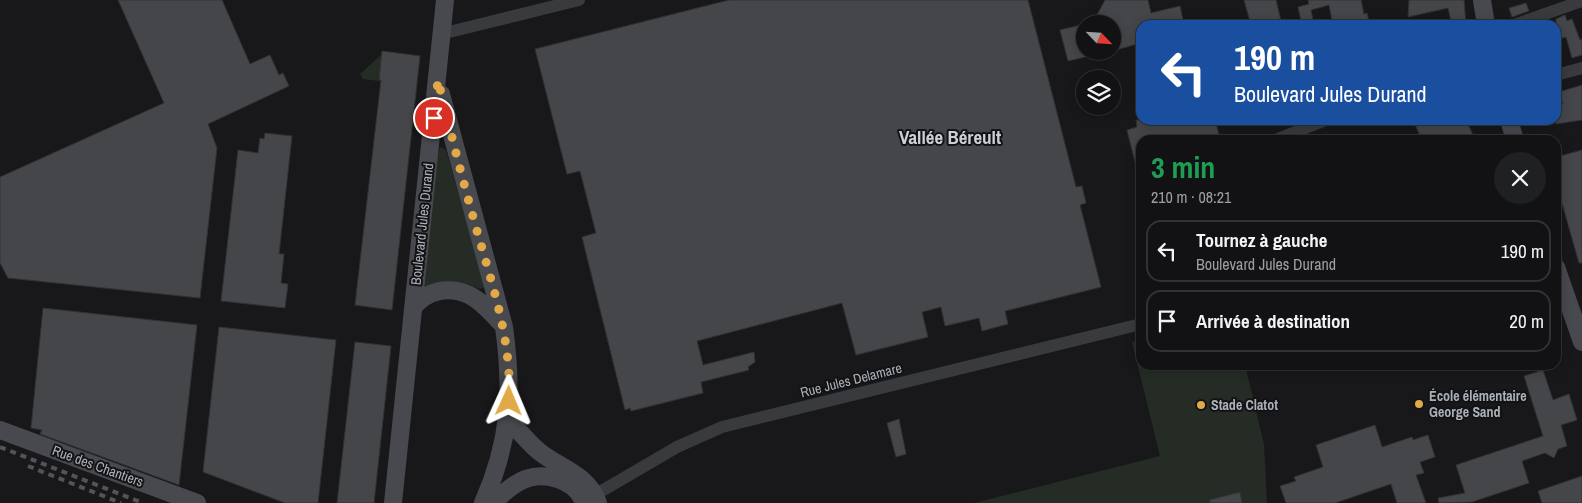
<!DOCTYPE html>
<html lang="fr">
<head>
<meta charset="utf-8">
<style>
  :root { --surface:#121214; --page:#1f2022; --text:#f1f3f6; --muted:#9c9ea0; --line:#313234 }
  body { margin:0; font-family:"Archivo Narrow",sans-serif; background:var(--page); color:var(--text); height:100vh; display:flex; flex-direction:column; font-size:19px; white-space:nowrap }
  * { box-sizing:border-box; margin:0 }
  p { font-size:16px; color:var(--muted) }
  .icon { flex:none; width:28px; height:28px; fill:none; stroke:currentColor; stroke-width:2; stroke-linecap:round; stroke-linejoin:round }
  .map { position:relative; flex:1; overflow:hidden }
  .drawer { position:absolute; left:1136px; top:135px; width:425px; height:235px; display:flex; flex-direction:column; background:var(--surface); border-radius:15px; box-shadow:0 2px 12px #0003,0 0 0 1px var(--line) }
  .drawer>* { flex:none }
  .hud { position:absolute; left:1136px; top:20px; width:425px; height:105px; border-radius:15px; box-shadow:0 2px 12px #0003,0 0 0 1px var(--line); background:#1a4fa0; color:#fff; overflow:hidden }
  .needle { width:32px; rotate:115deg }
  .tools { position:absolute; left:1076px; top:15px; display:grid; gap:10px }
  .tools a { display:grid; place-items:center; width:45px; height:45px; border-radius:50%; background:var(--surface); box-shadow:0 2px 12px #0003,0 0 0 1px var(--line); font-size:25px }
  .pin { position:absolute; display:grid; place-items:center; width:42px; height:42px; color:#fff; margin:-21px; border:2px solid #fff; border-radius:50%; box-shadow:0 1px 5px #0007 }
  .me { position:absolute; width:55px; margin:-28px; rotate:1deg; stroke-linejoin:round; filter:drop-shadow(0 0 4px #0008) }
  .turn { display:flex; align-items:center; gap:18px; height:105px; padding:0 15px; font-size:22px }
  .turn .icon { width:65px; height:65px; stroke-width:2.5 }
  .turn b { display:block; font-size:35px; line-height:42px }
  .round { display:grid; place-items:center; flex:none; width:52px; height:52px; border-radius:26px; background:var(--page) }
  .head { display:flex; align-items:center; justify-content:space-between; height:85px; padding:0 15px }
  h1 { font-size:30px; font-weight:700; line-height:38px; color:#1e9e55 }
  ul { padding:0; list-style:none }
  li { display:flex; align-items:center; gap:15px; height:62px; margin:0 10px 8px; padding:0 5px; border:2px solid var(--line); border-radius:15px }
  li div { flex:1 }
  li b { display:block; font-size:19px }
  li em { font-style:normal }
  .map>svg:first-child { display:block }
  .green { fill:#242c25 }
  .building { fill:#45464a; stroke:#323235 }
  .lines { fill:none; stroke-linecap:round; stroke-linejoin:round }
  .street { stroke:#393a3e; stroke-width:12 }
  .secondary { stroke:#47494e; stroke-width:18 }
  .rail { stroke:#525459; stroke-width:4; stroke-dasharray:6 5; stroke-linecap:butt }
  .route { stroke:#e1a948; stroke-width:9; stroke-dasharray:0 16.2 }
  .poi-dot { fill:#e1a948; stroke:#131315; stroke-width:2 }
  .labels { text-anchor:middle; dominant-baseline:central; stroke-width:4; stroke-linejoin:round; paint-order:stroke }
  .street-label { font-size:14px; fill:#abb0b8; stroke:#131315 }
  .poi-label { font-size:14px; font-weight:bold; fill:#abb0b8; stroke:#131315; text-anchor:start }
  .district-label { font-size:19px; font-weight:bold; fill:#cccfd5; stroke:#131315 }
</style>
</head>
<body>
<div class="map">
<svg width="1582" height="503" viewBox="0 0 1582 503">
  <rect width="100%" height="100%" fill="#18181a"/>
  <path class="green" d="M382,54L379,81L363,79L360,74Z
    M440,147L446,150L485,287L480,289L456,282L428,287L416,300L427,202Z
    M1141,340V365H1245L1264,444L1267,503H974L1160,456L1132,342Z"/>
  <path class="building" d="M118,0H222L250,64L270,55L279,75L283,73L289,86L208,124L217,148L200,298L8,278L0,263V177L164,103Z
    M729,0H1028L1076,187L1082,186L1086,203L1080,205L1101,287L1005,311L1008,324L982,331L979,318L945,326L941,307L922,312L928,337L856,355L842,303L697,341L703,365L754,352L755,362L748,367L749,370L701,382L703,393L631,411L630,408L625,410L582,237L596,233L580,171L567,174L535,49Z
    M1105,0H1148L1151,13L1180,6L1184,25H1141V43L1112,51V24H1099L1097,15Z
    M1244,0H1276L1282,25H1251Z
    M1308,0H1361L1364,14L1367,13L1370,25H1333L1329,5L1311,10L1314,25H1302L1298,7L1309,4Z
    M1409,0H1464L1466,25H1452L1448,8L1408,17Z
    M1526,3L1529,11L1512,17L1509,8Z
    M1565,15L1567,21L1572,19L1580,40L1582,39V55L1572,58L1566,37L1556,40V19Z
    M1085,24V57L1068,61L1060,30Z
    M382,51L420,56L392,310L355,305L381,80H379Z
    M1582,85V120L1556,124V106L1563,104L1559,92Z
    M1136,120H1215L1220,138L1141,140V174H1138L1127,130L1137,127Z
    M1413,120H1466L1474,137L1466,140H1422Z
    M265,133L292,136L279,254H284L281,283L288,284L285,308L221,301L238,150L258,153L260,138L264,139Z
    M1582,150V263H1579L1556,182V157Z
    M43,308L197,325L179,485L40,434L42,430L31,428Z
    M219,327L336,340L318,503H285L203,472Z
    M355,342L391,346L374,503H337Z
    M1543,370L1553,400L1569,394L1577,420L1561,425L1567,446L1558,449L1554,458L1545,453L1522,461L1529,483L1472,502L1439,503L1438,498L1465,493L1456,465L1543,436L1524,376Z
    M899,419L906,454L896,457L887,423Z
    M1375,425L1382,447L1412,437L1413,440L1428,435L1435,457L1420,462L1424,473L1416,475L1426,503H1397L1391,484L1335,503H1286L1280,486L1296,481L1294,477L1323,467L1316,445Z
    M1582,476V503H1542L1538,491Z
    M1240,492L1242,503H1210L1209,500Z"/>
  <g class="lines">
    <path class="street" d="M1514,25L1582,1
      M441,34L579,0
      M1556,75L1582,68
      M1275,140L1326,120
      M588,499L677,447L722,427L1141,324"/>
    <path class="secondary" d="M1482,0L1486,25
      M441,94L504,327C513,392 510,442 483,503
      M1509,120L1515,140
      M1556,267L1582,342
      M413,308C426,290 449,286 469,295C482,301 492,314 502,324
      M508,420C519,430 529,444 541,453C562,469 589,475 598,503
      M0,430L197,503
      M393,503L445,0
      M493,503C501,495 511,486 521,481C542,470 576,479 584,503"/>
    <path class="rail" d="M0,447L143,503
      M28,466L121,503"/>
  </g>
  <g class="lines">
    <path class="route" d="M434,118L438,80C450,131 463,181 477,231C493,287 512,342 509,401"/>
  </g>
  <g class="poi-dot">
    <circle cx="1419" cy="404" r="5"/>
    <circle cx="1201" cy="405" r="5"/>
  </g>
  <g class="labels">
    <g class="street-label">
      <text transform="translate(422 224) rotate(-84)">Boulevard Jules Durand</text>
      <text transform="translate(851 380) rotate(-14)">Rue Jules Delamare</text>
      <text transform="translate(98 466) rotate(20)">Rue des Chantiers</text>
    </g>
    <g class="poi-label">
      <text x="1429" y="396">École élémentaire<tspan x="1429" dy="16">George Sand</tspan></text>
      <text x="1211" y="405">Stade Clatot</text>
    </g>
    <g class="district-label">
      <text x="950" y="137">Vallée Béreult</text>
    </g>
  </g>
</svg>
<div class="tools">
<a><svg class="needle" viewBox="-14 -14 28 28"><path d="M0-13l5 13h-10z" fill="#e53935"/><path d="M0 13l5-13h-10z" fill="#9c9ea0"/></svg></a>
<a><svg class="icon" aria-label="layers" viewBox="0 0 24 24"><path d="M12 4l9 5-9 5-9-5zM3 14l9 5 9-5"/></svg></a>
</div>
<div class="pin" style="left:434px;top:118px;background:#d93025"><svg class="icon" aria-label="arrive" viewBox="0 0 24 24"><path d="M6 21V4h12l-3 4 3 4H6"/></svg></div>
<svg class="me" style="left:509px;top:401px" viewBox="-20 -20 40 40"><path d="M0-17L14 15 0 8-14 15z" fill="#e1a948" stroke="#fff" stroke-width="4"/></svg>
<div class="hud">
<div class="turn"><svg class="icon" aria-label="left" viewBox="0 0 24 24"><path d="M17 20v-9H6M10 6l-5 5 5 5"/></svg><div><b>190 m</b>Boulevard Jules Durand</div></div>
</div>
<section class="drawer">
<div class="head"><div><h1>3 min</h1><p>210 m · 08:21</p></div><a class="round"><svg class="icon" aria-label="close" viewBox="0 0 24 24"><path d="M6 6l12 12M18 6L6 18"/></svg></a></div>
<ul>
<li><svg class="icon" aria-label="left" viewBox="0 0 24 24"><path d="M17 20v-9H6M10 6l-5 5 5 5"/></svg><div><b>Tournez à gauche</b><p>Boulevard Jules Durand</p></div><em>190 m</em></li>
<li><svg class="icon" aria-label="arrive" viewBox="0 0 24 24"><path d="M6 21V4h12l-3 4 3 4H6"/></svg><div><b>Arrivée à destination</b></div><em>20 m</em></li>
</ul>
</section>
</div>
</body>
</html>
